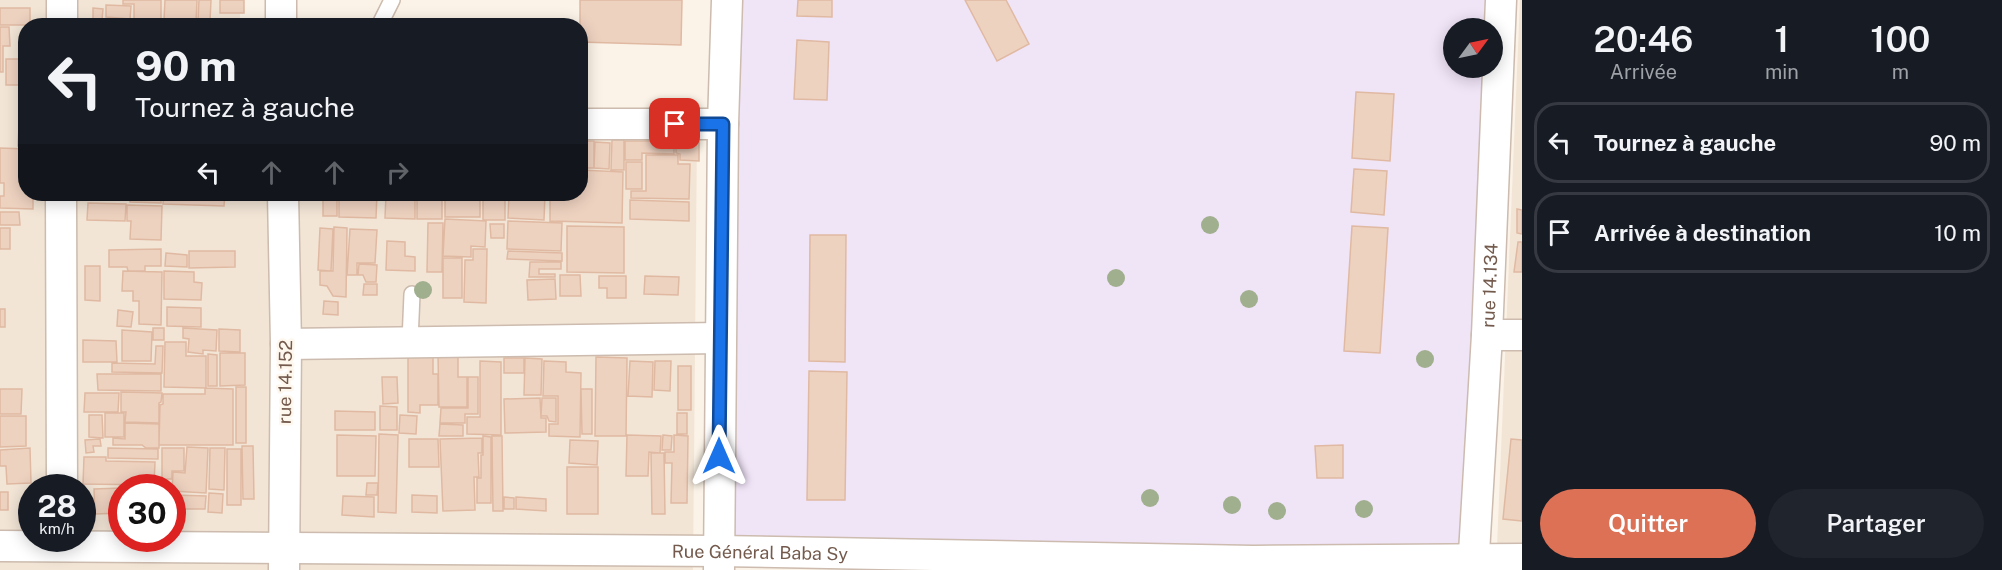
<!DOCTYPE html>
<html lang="fr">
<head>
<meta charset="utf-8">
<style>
  :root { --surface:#171b24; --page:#20242c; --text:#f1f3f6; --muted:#9ea1a6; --line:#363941; --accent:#dc7155 }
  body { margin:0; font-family:"Public Sans",sans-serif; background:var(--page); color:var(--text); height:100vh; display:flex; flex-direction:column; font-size:22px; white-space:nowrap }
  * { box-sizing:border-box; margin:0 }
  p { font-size:20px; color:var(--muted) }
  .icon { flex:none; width:33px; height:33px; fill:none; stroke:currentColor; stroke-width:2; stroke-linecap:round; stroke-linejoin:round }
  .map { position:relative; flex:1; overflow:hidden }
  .drawer { display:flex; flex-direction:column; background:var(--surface); width:480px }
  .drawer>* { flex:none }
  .banner { position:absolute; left:18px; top:18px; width:570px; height:183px; border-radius:24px; box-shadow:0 3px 15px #0003; background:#171b24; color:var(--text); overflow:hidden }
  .needle { width:39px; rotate:57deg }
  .tools { position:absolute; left:1443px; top:18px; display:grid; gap:12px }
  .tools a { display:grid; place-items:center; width:60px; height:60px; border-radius:50%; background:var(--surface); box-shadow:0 3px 15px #0003; font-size:30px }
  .speed { position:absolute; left:18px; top:474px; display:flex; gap:12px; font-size:30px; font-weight:700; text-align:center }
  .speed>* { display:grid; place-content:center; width:78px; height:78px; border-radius:50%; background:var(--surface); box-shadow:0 3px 15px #0003; line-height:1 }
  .speed small { font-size:15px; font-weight:400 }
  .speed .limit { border:9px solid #d22; background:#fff; color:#111 }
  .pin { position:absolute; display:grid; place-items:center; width:51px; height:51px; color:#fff; margin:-26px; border-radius:12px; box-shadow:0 3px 9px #0006 }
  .me { position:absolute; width:66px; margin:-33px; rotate:0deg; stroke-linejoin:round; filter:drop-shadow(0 0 4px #0008) }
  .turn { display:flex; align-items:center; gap:21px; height:126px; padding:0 18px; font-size:27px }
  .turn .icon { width:78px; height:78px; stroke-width:2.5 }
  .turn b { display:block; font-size:42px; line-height:51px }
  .lanes { display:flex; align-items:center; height:57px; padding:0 18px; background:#0003; justify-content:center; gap:30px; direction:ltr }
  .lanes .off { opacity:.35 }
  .eta { display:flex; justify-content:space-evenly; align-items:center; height:102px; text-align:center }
  .eta b { font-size:36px; font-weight:600; line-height:42px }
  .button { display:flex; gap:12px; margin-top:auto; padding:12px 18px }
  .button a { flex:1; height:69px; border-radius:36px; background:var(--accent); color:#fff; font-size:24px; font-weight:600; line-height:69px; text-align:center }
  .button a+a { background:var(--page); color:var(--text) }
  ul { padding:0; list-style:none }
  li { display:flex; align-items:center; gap:18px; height:81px; margin:0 12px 9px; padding:0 6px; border:3px solid var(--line); border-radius:24px }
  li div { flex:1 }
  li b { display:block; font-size:22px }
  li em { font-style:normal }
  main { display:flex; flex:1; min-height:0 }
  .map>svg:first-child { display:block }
  .residential { fill:#f2e5d6; fill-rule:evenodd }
  .education { fill:#f0e4f7; fill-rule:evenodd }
  .building { fill:#eed2c0; stroke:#e0b9a2; stroke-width:1.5 }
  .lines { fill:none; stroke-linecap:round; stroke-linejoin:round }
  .lane-casing { stroke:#ccbbae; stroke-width:18 }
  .street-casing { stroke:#ccbbae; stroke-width:33 }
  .lane { stroke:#fff; stroke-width:15 }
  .street { stroke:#fff; stroke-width:30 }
  .tree { fill:#a0af8e }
  .route-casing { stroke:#114b97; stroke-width:15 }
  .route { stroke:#1a73e8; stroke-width:10 }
  .labels { text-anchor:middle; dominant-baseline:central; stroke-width:5; stroke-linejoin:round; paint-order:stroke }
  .street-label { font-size:18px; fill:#735a4d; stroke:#fef7ed }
</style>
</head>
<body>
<main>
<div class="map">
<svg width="1522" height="570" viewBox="0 0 1522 570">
  <rect width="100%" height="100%" fill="#fbf3e7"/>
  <path class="residential" d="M0,0H240V25L26,26V194H580L581,133L697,135L693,570H0ZM32,488H82V538H32ZM122,488H172V538H122Z
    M1520,0H1522V570H1496Z"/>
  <path class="education" d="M729,0H1497L1472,554L720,547ZM1454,28H1492V68H1454Z"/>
  <path class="building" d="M123,0H161V20H134V4H123Z
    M165,0H197L196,22L164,20Z
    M199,0H211L210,21L198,20Z
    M220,0H244V13H220Z
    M580,0H682L681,45L580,42Z
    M798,0H832V17L797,16Z
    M965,0H1006L1029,44L997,61Z
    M106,5L131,6L130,19L106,17Z
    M0,8H30V25H0Z
    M93,8L103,9L102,20L93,19Z
    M108,22L161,23V26H108Z
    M171,23H202V26H171Z
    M0,27H9L10,46H3V72H0Z
    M797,40L829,42L827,100L794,99Z
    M22,46H26V85H6V59H22Z
    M1356,92L1394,94L1390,161L1352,158Z
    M19,127L26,128V146H18Z
    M612,140H624V170H611Z
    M580,141H594V168H580Z
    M625,141H674V154L642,153V160H625Z
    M595,142L610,143L609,169L594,168Z
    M676,142H699V161L680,160V154L676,153Z
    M0,148L26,149V194H33V209L0,208V196H4V183H0Z
    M646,155H678V164H690L689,199L631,198V191H646Z
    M626,162H642V189H626Z
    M1354,169L1387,171L1384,215L1351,212Z
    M580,170L623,172L622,223L550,221V194H580Z
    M131,194H161V203L130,202Z
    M164,194H225L224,206L163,204Z
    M323,194H337V216H323Z
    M339,194H377L376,218L339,217Z
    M386,194H415V219L385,218Z
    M417,194H442V219H417Z
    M445,194H480V217H445Z
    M483,194H505V220H483Z
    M509,194H545L544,220L508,218Z
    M630,200L689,202V221L630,219Z
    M88,203L126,204L125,221L87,220Z
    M127,205L162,206L161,240L130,239L131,221H127Z
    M1517,209L1522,210V234L1517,233Z
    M0,212H19L20,225H0Z
    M445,219L486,221L485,247L471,246V257L443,256Z
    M508,221L562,223L561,251L507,249Z
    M428,223H443L442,272H427Z
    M490,224H504V238H491Z
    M567,226L624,227V273L567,272Z
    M1352,226L1388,228L1380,353L1344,351Z
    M334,227L347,228L346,297L333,296L327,286L320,285V271H333Z
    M0,228H10V249H0Z
    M320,228L333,229L331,271L318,270Z
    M350,229L377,230L375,263H357V275H347Z
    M810,235H846L845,362L809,361Z
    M387,241L405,242V256L415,257V271L386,270Z
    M1518,242H1522V272H1514Z
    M161,249V266H145V271H128L127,267H109V250Z
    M473,249H487L486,303L464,302L465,260H473Z
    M189,251H235V267L189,268Z
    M508,251L562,253V261L507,259Z
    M166,253L187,255V267L165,266Z
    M443,258H462V298H443Z
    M530,262H561V269H539V274H555V277H529Z
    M359,264L377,265L376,282H366L363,275H358Z
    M85,266H100V301L85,300Z
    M123,271L162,272L161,325L139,324V301H133V291H122Z
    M164,271L194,272V282L202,283L201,300L164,299Z
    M560,275H580L581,296H560Z
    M599,276H626V298H607V288H599Z
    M645,276L679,277L678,295L644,294Z
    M555,279L556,299L528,300L527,280Z
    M364,284H377V295H363Z
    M324,301L338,302V315L323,314Z
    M167,307L201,308V327L167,326Z
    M0,309H5V327H0Z
    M118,310L133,312L131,327L117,326Z
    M153,328H164V340H153Z
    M183,328L217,330L216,351L203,350V354L188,352L189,339L183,338Z
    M219,329L240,330V352L219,351Z
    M122,330L152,332L151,361H122Z
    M83,340L116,341L117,362H83Z
    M165,342H186V356H206V388L164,387Z
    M156,346H163L162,373L112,372V363L155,364Z
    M220,353H245V385L220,386Z
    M208,354L217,355V386H208Z
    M408,355L433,356V374H438V405H420V413L408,412Z
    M438,355H458V377H467V407H439Z
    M596,357L627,358L626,436H595Z
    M504,358H524V373H504Z
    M525,358L542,359L541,395H524Z
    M480,361L501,362V435L467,434V417H480Z
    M544,361L566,362V372L581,373L580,437L549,436V424H558V396H543Z
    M630,361L653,362L652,397L628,396Z
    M655,361H671L670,391L654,390Z
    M678,366H691V410H678Z
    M809,371L847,372L845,500H807Z
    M97,374H161V391L98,390Z
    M382,377H397L398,403L383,404Z
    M468,377H478V414H465V423H440L441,408H468Z
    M236,387H246V443H236Z
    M205,388L233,389V445H159L160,405L163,404V394H205Z
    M0,389H22L21,414H0Z
    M581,389H592V434H582Z
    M121,392L162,393L161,402L159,403V423L125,422L126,412H121Z
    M85,393H119L118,412H84Z
    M540,398L541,418H546V432L505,433L504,399Z
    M542,398H556V422L549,421L547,416H541Z
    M380,406L397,407V430H380Z
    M335,411L375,412V430H335Z
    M105,413H124V437H105Z
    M677,413H687V434H677Z
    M89,415H102L103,438L89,437Z
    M400,415L417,416L416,434L399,433Z
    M0,416H26V446L0,447Z
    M125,423L159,424V448H146L142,445H113V438L125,439Z
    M440,424L463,425V436H439Z
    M379,434L398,435L396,513L378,512Z
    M337,435L376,436L375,476H337Z
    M627,435L661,436L660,453L649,452L648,476H626Z
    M663,435L672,436L671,450H662Z
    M674,435L688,436L687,503H671L672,463H665V452H674Z
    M483,436L491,437V503H477V478H481V455H483Z
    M492,436H502L503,511H493Z
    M482,438V453H478L479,477H474L475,510L443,511L440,439Z
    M100,439L101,446H93L94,452L86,453L85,440Z
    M409,439H438L439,467H409Z
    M1511,439L1522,440V521L1503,519Z
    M570,440L598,441L597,465L569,463Z
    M1343,445V478H1317L1315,446Z
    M242,446H253L254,499H243Z
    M187,447L208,448L206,493L172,491L173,472L185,473Z
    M30,448L31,483L7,484L6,466H0V450Z
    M108,448L158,449V459L108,458Z
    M162,448H184V471H172V479H162Z
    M210,448H225L224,490L209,489Z
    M227,449H241V505H227Z
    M651,453H664L665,514H652Z
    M84,457H106V461L155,462L154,485L83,484Z
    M567,467H598V514H567Z
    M367,483H378L377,495H366Z
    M122,488V513L95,514L94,489Z
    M0,492H8V510H0Z
    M209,493L223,494L222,513L208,512Z
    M173,495L206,496L205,509H173Z
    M412,495L437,496V513L412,512Z
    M343,496L374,497V517L342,515Z
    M504,497L514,498V509H504Z
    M516,497L546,499V511L516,509Z"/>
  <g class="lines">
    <g class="lane-casing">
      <path id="lane" d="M379,26L392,0
        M410,341L412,294"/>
    </g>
    <g class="street-casing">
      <g id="street">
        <path d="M62,26V0"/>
        <path d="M281,26V0"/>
        <path d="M580,124H723"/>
        <path d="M61,194L62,488"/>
        <path d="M283,194L286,344L284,570"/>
        <path d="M1487,335H1522"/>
        <path d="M286,344L720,338"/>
        <path id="s1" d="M0,546L719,551L1253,561L1522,559"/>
        <path d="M719,570L723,124L727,0"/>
        <path id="s2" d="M1473,570L1487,335L1501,0"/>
      </g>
    </g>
    <use href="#lane" class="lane"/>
    <use href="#street" class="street"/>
  </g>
  <g class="tree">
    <circle cx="1210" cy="225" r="9"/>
    <circle cx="1116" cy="278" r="9"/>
    <circle cx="423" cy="290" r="9"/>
    <circle cx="1249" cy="299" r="9"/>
    <circle cx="1425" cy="359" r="9"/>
    <circle cx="1150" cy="498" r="9"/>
    <circle cx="1232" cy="505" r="9"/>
    <circle cx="1364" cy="509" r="9"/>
    <circle cx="1277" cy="511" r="9"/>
  </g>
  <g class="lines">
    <g class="route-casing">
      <path id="route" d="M675,124H723L719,456"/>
    </g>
    <use href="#route" class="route"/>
  </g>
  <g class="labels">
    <g class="street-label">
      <text stroke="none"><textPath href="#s2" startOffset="285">rue 14.134</textPath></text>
      <text transform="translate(285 382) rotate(-89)">rue 14.152</text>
      <text stroke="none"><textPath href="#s1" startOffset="760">Rue Général Baba Sy</textPath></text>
    </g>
  </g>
</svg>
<div class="tools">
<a><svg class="needle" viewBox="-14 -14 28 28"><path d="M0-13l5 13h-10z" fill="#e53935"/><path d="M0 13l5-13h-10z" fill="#9ea1a6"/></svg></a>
</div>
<div class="speed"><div>28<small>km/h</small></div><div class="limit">30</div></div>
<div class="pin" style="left:675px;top:124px;background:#d93025"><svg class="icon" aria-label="arrive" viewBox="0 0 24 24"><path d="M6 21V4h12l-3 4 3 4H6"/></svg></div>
<svg class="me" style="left:719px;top:456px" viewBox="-20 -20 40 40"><path d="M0-17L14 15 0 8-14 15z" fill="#1a73e8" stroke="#fff" stroke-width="4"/></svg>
<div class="banner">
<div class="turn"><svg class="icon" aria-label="left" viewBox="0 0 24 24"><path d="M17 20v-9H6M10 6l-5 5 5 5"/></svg><div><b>90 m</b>Tournez à gauche</div></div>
<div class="lanes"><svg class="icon" aria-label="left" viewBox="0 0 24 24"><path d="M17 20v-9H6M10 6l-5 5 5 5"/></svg><svg class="icon off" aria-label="ahead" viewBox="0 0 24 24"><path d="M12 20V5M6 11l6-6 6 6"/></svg><svg class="icon off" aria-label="ahead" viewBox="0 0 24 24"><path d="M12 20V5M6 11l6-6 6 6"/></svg><svg class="icon off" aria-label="right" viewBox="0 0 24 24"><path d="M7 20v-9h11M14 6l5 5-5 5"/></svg></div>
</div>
</div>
<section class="drawer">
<div class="eta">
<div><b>20:46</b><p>Arrivée</p></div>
<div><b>1</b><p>min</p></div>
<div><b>100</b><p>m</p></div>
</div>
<ul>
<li><svg class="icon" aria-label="left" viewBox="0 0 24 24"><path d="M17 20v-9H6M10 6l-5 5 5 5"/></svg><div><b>Tournez à gauche</b></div><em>90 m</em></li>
<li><svg class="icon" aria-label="arrive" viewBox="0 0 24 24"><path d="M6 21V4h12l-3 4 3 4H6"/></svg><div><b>Arrivée à destination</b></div><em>10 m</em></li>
</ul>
<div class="button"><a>Quitter</a><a>Partager</a></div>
</section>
</main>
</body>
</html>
